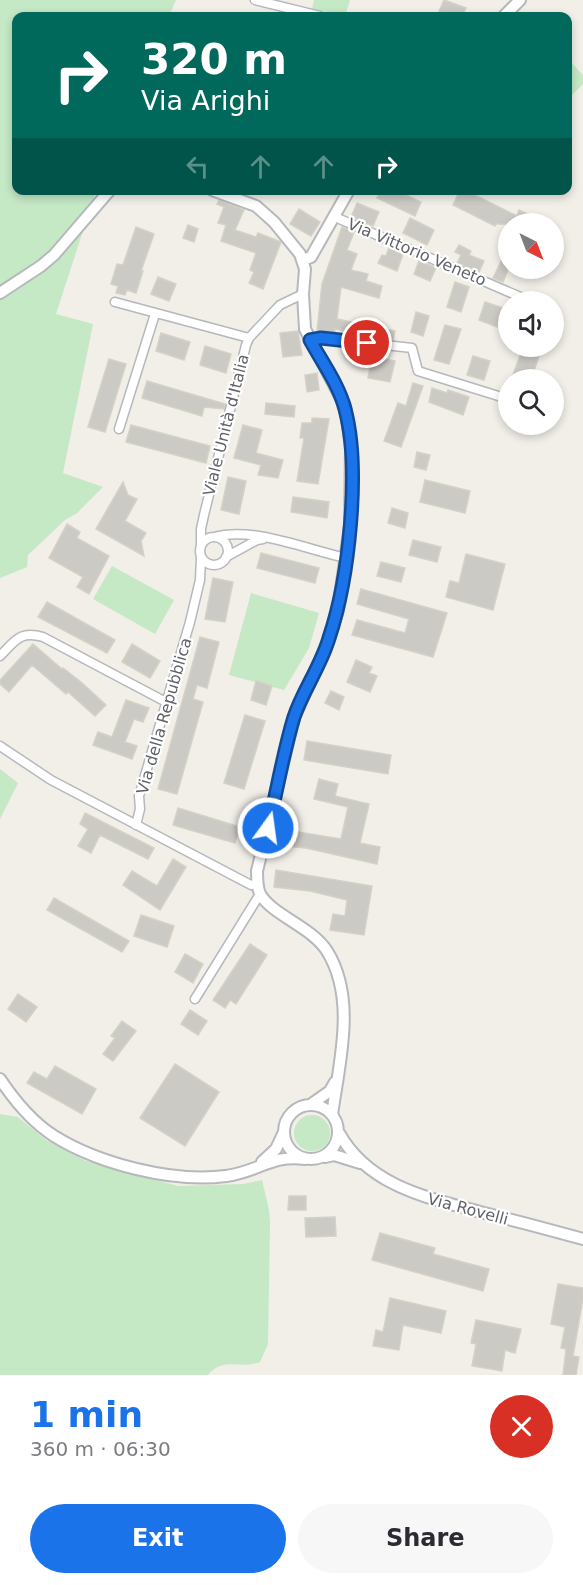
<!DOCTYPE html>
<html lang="en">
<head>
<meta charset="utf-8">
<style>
  :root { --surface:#fff; --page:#f7f7f7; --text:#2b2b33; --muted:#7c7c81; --accent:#1a73e8 }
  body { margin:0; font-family:"DejaVu Sans",sans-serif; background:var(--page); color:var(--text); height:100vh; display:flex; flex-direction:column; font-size:22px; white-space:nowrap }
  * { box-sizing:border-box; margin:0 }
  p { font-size:20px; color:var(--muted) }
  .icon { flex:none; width:33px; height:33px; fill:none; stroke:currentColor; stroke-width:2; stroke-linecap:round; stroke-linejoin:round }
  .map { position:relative; height:1375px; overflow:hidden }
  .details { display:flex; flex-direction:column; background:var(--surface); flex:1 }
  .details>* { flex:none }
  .hud { position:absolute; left:12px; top:12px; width:560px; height:183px; border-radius:12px; box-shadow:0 3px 9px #0003; background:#00695c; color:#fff; overflow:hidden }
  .needle { width:39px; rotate:138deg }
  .tools { position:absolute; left:498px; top:213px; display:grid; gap:12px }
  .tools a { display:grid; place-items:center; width:66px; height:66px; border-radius:50%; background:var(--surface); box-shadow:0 3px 9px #0003; font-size:30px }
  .pin { position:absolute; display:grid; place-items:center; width:51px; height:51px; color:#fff; margin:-26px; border:3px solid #fff; border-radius:50%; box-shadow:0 2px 6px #0007 }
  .me { position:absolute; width:66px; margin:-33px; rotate:14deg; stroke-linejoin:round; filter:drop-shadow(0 0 4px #0008) }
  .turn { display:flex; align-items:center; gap:21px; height:126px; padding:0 30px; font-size:27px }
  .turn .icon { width:78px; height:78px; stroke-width:2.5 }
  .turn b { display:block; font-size:42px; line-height:51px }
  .lanes { display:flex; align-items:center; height:57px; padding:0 30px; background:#0003; justify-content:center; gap:30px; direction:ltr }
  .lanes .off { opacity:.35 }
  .round { display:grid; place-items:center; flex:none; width:63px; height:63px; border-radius:32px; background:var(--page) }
  .head { display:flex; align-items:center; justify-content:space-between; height:102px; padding:0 30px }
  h1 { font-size:36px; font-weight:800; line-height:45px; color:var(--accent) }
  .primary-button { display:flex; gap:12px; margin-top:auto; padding:12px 30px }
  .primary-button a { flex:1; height:69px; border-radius:36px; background:var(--accent); color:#fff; font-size:24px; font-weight:800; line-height:69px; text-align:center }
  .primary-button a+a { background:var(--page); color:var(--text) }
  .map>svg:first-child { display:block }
  .green { fill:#c5e8c5 }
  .building { fill:#cccac5; stroke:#d6d1c6; stroke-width:1.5 }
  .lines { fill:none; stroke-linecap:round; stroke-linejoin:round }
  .minor-casing { stroke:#b5b8bc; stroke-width:11 }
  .tertiary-casing { stroke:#b5b8bc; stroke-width:14 }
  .minor { stroke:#fff; stroke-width:8 }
  .tertiary { stroke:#fff; stroke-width:10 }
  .route-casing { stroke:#114b97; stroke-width:15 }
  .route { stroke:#1a73e8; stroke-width:10 }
  .labels { text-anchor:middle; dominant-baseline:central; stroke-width:4.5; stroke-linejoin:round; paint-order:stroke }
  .street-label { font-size:16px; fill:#5f6368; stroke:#fff }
</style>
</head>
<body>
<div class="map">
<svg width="583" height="1375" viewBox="0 0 583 1375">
  <rect width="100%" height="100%" fill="#f1efe8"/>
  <path class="green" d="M0,0H176L169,16H16V190L96,191L56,314L93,324L63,473L103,487L77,513L65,520L28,555L27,567L0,578Z
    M314,0H350L345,16L312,9Z
    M567,58L583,75V84L567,100Z
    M112,566L174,600L155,634L93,599Z
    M251,593L319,613L309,648L284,690L229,675Z
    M0,769L18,783L0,819Z
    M0,1114L18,1117L46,1140L86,1161L178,1186L243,1184L262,1180L269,1210L270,1223L268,1344L260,1362C239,1370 224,1356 208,1375H0Z
    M294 1133a18 18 0 1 1 36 0a18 18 0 1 1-36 0Z"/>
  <path class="building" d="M444,0L466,8L462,16H437Z
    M381,190H396L421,202L415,216L377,198Z
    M460,190H465L517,216L519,210L534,217L532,224H496L495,226L453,205Z
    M219,200L244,210L235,230L256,237L258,233L281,242L263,289L249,283L254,272L250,270L256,253L221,241L226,225L218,223L224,207L217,204Z
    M357,203L379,212L373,226L351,217Z
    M299,209L320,222L311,236L290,224Z
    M410,218L434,230L427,245L403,233Z
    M188,225L198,229L194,242L183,238Z
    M136,227L154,234L141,271H143L136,293L127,290L125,295L116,293L118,286L111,284L117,264L123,265Z
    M342,227L354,232L347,250L357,254L351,270L368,274L366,281L382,286L379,298L341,287L337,319L395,331L393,340L335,329V333L317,331L322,284Z
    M459,245L471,251L469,255L484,261L479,272L457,263L461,255L455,252Z
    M508,247V270L503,282L493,278Z
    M389,248L403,254L397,271L378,263L382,255L386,256Z
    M419,261L436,268L430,281L414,274Z
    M158,277L176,284L169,301L151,294Z
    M455,282L469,287L461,312L447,307Z
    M485,302L503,308L497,327L479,320Z
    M416,312L429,316L423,336L411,332Z
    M445,325L461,329L449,364L434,360Z
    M298,331L302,355L283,357L280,333Z
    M161,333L190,342L184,360L156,351Z
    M205,346L231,354L226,373L200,365Z
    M523,347L540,353L531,380L513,375Z
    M372,356L395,361L390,382L368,378Z
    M473,356L490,361L484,380L467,375Z
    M109,359L126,364L105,432L88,427Z
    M317,373L319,390L307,392L305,375Z
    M147,381L225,404L224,409L204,407L202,416L142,398Z
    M413,383L423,386L401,447L384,441L398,403L406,406Z
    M432,388L447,393L448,390L469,397L463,415L429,402Z
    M266,403L295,406L294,417L265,414Z
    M312,418L329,419L318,484L297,481L304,438H300L302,423H312Z
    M131,425L210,446L206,463L126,442Z
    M243,425L262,430L256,453L283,460L278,478L258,475L261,465L234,458Z
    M417,452L430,455L426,470L414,467Z
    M228,477L246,481L239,514L221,510Z
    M425,480L470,491L465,513L420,502Z
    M123,482L128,495L137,499L125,521L146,533L141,541L144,556L96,529Z
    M293,497L329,502L327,518L291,512Z
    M392,508L408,513L405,528L388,523Z
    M67,524L80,532L77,538L109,556L89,594L77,587L83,577L49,558Z
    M413,540L441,547L437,562L409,555Z
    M261,553L319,568L315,583L257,568Z
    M466,554L505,564L493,610L446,597L450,581L459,583Z
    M381,562L405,568L401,582L377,576Z
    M213,578L233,582L225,622L205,619Z
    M361,589L447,613L433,657L352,635L357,620L405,633L409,619L357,604Z
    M47,602L115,640L107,653L38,617Z
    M200,637L219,642L207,688L197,685L193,699L203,702L177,794L158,789Z
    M33,644L62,669L63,668L81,682L106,705L95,716L68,692L66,694L32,665L9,692L0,684V680Z
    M132,644L160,661L150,678L122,662Z
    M356,660L372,667L369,673L377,676L370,692L347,682Z
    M256,681L272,686L266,705L251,700Z
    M331,691L344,697L339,710L325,703Z
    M126,700L149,708L143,722L134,719L125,742L137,746L132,759L93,745L98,732L112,737Z
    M245,715L265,721L244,789L224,783Z
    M307,741L391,755L388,774L304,760Z
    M319,779L338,784L335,796L369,804L360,843L380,847L377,864L306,848L277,845L280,829L341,839L348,807L314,799Z
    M178,808L240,827L235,843L173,825Z
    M85,813L154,848L148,859L100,835L91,853L78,846L88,829L80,824Z
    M173,859L186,867L160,910L123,885L132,871L157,886Z
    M276,870L372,886L364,935L330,930L333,914L345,916L347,900L310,891L274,887Z
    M54,898L129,941L122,952L47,910Z
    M141,915L174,926L167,947L134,936Z
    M250,944L267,955L236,1004L230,1000L225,1008L213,1000Z
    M185,954L203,964L193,983L175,972Z
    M18,994L37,1007L26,1022L8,1009Z
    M190,1010L207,1021L198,1035L181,1024Z
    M122,1021L136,1031L113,1061L103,1054L115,1038L111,1036Z
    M175,1064L219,1092L185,1146L140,1118Z
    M55,1066L96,1089L82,1114L27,1083L34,1072L47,1079Z
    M289,1196H306V1210H288Z
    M335,1217L336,1236L306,1237L305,1218Z
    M380,1233L435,1248L433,1254L489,1269L483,1291L372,1260Z
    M558,1284L583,1288V1299L573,1356L579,1357L576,1375H563L566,1349L561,1348L565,1327L551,1324Z
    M390,1298L446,1311L441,1333L403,1325L399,1350L373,1346L376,1330L383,1332Z
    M476,1320L521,1329L515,1353L505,1350L502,1371L472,1366L476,1344L471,1343Z"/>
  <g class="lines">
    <g class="minor-casing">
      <path id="minor" d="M255,0L320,16
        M335,217L532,302
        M115,302L249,338
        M310,340L321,338L412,348L418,371L508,399
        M119,429L155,314
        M214,537C253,526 308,550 346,558
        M200 551a14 14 0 1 1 28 0a14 14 0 1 1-28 0Z
        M201,546V529L204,515L246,345L249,338L280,305L303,294
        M226,557L257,540L263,539
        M0,656C15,641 20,630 43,637L166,702
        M0,746L51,780L251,885L258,884
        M136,825L140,809L139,796L190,622L200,580L201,557
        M195,999L260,894"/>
    </g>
    <g class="tertiary-casing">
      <path id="tertiary" d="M504,16L520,0
        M212,190L256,206L274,222L300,254L305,269L303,294L305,329L345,406L351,446L350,526L338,610L329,640L294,718L257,871C257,878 257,887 260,894C272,915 312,927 327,951C357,999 339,1063 332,1115
        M303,260L311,257L349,190
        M0,293L41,266L54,255L110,190
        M0,1079C14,1100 32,1122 54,1136C99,1164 173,1183 226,1176C258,1172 272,1154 305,1159
        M284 1132a27 27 0 1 1 54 0a27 27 0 1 1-54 0Z
        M310,1105L330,1091L335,1082
        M339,1133C369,1187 429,1198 484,1213C517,1221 550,1230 583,1239
        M325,1157L334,1155L360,1163
        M262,1162L276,1149L284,1132"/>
    </g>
    <use href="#minor" class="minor"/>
    <use href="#tertiary" class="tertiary"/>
  </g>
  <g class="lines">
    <g class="route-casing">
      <path id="route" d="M268,828C277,791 283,753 294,717C303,690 321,666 329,638C349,579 361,469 345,409C339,385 322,362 310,340L321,338L367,343"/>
    </g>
    <use href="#route" class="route"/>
  </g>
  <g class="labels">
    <g class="street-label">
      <text transform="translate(417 252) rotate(23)">Via Vittorio Veneto</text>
      <text transform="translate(226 425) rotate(-76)">Viale Unità d'Italia</text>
      <text transform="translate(164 716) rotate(-74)">Via della Repubblica</text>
      <text transform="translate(468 1209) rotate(15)">Via Rovelli</text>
    </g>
  </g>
</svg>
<div class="tools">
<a><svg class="needle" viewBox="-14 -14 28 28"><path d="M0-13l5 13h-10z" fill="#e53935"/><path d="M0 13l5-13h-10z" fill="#7c7c81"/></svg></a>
<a><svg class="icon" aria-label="sound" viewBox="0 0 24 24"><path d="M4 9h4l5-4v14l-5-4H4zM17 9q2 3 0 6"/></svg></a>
<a><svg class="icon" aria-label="search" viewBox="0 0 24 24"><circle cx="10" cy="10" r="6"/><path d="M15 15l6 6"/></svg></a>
</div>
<div class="pin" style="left:367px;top:343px;background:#d93025"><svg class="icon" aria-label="arrive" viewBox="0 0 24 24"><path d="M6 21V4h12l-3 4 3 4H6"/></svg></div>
<svg class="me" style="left:268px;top:828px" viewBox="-20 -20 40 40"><circle r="17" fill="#1a73e8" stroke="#fff" stroke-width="3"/><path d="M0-11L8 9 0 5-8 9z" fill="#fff"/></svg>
<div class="hud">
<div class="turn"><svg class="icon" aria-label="right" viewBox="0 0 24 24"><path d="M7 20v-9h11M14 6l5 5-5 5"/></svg><div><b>320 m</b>Via Arighi</div></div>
<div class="lanes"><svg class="icon off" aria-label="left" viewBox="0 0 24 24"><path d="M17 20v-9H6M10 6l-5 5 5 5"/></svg><svg class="icon off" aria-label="ahead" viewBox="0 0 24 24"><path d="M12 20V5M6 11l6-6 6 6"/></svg><svg class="icon off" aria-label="ahead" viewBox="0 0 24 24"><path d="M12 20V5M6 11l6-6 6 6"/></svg><svg class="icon" aria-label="right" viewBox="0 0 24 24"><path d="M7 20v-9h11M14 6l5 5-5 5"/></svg></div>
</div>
</div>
<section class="details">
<div class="head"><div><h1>1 min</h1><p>360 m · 06:30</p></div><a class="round" style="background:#d93025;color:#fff"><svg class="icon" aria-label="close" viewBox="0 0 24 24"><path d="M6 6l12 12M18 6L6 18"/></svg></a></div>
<div class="primary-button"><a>Exit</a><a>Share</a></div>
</section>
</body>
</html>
